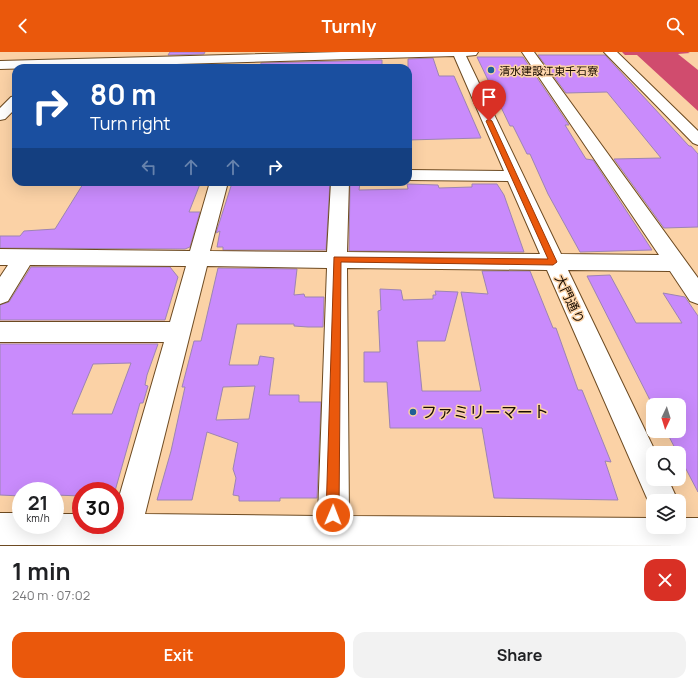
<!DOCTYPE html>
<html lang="en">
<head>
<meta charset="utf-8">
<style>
  :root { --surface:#fff; --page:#f2f2f2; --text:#202124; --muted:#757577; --accent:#ea580c }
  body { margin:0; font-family:Manrope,"Noto Sans JP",sans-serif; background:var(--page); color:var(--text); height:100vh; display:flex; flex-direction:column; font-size:15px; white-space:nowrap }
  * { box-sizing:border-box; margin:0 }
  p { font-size:13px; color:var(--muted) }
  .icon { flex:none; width:22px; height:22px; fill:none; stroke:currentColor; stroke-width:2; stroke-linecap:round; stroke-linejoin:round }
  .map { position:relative; height:494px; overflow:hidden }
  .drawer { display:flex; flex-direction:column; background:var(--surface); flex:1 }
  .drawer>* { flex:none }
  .guide { position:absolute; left:12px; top:12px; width:400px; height:122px; border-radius:12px; box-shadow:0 4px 16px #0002; background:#1a4fa0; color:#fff; overflow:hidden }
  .needle { width:26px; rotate:184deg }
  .tools { position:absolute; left:646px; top:346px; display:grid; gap:8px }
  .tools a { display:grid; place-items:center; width:40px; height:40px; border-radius:8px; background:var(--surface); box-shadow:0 4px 16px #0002; font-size:20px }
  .speed { position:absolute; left:12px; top:430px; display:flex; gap:8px; font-size:20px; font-weight:700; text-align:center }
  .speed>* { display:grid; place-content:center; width:52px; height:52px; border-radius:50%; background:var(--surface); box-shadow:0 4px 16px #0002; line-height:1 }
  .speed small { font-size:10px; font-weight:400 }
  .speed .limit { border:6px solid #d22; background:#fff; color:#111 }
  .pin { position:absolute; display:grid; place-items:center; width:34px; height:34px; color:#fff; margin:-41px -17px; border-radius:50% 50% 50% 0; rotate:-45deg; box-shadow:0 0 4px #0007 }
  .pin .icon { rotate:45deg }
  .me { position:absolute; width:44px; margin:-22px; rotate:1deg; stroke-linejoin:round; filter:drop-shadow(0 0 3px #0008) }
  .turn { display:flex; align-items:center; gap:14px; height:84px; padding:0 12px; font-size:18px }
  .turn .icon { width:52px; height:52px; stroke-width:2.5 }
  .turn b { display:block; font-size:28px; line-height:34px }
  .lanes { display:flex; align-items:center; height:38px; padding:0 12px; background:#0003; justify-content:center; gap:20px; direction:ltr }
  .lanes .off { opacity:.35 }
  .round { display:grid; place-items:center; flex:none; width:42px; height:42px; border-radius:12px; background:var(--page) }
  .overview { display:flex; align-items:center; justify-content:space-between; height:68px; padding:0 12px }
  h1 { font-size:24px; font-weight:700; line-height:30px }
  .action { display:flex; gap:8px; margin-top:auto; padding:8px 12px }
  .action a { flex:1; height:46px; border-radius:12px; background:var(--accent); color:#fff; font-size:16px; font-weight:700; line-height:46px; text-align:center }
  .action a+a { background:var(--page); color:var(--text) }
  header { display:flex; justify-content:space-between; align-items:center; height:52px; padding:0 12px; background:var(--accent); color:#fff; font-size:18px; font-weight:700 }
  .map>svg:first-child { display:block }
  .water { fill:#d04c6e }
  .building { fill:#c98bfc; stroke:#9d84b3; fill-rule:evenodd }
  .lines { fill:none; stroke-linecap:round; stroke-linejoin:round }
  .minor-casing { stroke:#6d4a21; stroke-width:2 }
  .minor { fill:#fff; fill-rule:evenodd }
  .route { fill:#ea580c; stroke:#983908 }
  .poi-dot { fill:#1f5f95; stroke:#fbd2a6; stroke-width:1.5 }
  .labels { text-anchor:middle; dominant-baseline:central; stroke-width:3; stroke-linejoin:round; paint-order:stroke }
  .far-poi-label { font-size:11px; fill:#190c00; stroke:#fbd2a6; text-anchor:start }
  .street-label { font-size:13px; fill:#190c00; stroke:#fbd2a6 }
  .near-poi-label { font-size:16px; fill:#190c00; stroke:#fbd2a6; text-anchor:start }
</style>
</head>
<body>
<header><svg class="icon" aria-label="back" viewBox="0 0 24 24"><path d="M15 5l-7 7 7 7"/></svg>Turnly<svg class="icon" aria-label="search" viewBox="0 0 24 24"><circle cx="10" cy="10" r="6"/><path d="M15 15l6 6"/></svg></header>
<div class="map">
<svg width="698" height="494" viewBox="0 0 698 494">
  <rect width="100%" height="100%" fill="#fbd2a6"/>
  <path class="water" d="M622,0H688L690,1L678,2L698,18V59L637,3H625Z"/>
  <path class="building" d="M170,0H205L204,2L168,3Z
    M538,3H605L689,94H691L698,102V175L664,176L614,107L661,106L607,40L566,41Z
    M477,5H523L569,73H565L586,107L593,108L652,198L580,200L548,142L530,102H527L513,74H510Z
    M433,6L439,24H454L481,86L408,88V7Z
    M382,8V16H260L261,11Z
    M199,13L198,16H161L162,14Z
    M330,130L326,198H223V195H217L220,179L216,181L232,131Z
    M350,131H360L359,138L408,137L407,132L438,133L439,136L472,135V132H497L504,143L524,200L349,199Z
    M83,132H200L189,160H200L190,195L185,197L0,196V184H20L24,179L55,177Z
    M31,215H170L178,225L165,268H0V253L9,250Z
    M218,216L297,217L294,243L304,242L305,245H324L323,275H308L294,274V272H237L229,313H258L260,304L274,306L269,343H299V350H321L317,446H280V449H239V444L233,443L236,426L233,417L238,391L207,380L192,448H157L171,399L185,335H182L194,289H201ZM255,334L249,367L216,368L223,335Z
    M482,219H530L553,276H556L578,338H582L611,410L605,409L618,448L494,446L482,376H390L387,330H364V300H380L378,259L381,258L380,237L401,238L403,248L433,247V243H436L435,239L458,240L445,289H417L422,339H481L461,240L488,242Z
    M610,223L636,271H682L663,241L685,245L698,264V440L666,379H679V353L653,354L587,224Z
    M0,292H158L147,323L145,333L148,334L143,351H140L115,439H81V444L55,443V439H21V444L0,443ZM131,311L112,362H72L93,312Z"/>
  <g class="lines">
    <g class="minor-casing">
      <path id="minor" d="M341,0H478L476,3L466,4L561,202L659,203L522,0H534L698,226V252L690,249L670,219L568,218L656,401H653V427H668L678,449H653V460L547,218L347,216L349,464L653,466V475H679V466H698V494L0,493V461H21V473H55V462H81V473H115V459L164,290H0V270H170L186,214L30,213L8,249L0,252V225L8,213H0V197L190,199L210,130H228L210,199L327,200L331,130H349L347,200L540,202L508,129L408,128V118L504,119L454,4L0,17V9ZM207,214L327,216L318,464L145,462Z
        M604,0H617L698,79V93L693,91Z
        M16,44V56L5,67L0,68V56L11,45Z"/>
    </g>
    <use href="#minor" class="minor"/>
  </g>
  <path class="route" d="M489,67L492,69L557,210L553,213L341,210L339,463L337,468L333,469L328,468L326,463L334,205L548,207L486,69Z"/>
  <g class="poi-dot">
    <circle cx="491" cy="18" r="4"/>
    <circle cx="413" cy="360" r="4"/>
  </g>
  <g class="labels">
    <g class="far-poi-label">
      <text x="499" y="18">清水建設江東千石寮</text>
    </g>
    <g class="street-label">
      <text transform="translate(570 247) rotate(65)">大門通り</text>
    </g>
    <g class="near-poi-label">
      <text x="421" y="360">ファミリーマート</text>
    </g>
  </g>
</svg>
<div class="tools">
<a><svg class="needle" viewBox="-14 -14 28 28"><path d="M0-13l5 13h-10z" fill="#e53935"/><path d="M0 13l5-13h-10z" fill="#757577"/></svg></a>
<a><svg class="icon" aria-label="search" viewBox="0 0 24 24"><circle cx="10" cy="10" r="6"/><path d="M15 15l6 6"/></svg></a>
<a><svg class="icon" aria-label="layers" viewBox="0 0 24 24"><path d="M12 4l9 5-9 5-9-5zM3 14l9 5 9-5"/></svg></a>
</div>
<div class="speed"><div>21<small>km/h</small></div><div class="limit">30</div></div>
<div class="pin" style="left:489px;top:69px;background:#d93025"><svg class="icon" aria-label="arrive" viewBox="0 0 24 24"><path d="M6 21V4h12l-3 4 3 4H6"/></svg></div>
<svg class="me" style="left:333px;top:463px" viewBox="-20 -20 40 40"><circle r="17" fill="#ea580c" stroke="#fff" stroke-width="3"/><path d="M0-11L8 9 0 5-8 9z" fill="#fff"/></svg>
<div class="guide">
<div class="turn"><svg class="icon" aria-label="right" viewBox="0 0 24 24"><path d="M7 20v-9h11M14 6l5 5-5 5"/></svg><div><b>80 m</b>Turn right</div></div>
<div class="lanes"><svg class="icon off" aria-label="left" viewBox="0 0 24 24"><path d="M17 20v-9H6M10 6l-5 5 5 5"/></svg><svg class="icon off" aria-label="ahead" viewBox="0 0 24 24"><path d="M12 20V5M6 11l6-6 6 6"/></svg><svg class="icon off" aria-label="ahead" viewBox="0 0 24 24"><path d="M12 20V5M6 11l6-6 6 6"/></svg><svg class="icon" aria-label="right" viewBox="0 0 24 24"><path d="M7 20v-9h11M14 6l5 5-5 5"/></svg></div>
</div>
</div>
<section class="drawer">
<div class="overview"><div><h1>1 min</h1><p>240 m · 07:02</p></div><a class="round" style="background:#d93025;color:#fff"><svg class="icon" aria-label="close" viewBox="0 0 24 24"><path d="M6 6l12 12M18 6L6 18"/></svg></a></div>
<div class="action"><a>Exit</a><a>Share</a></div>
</section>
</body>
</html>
